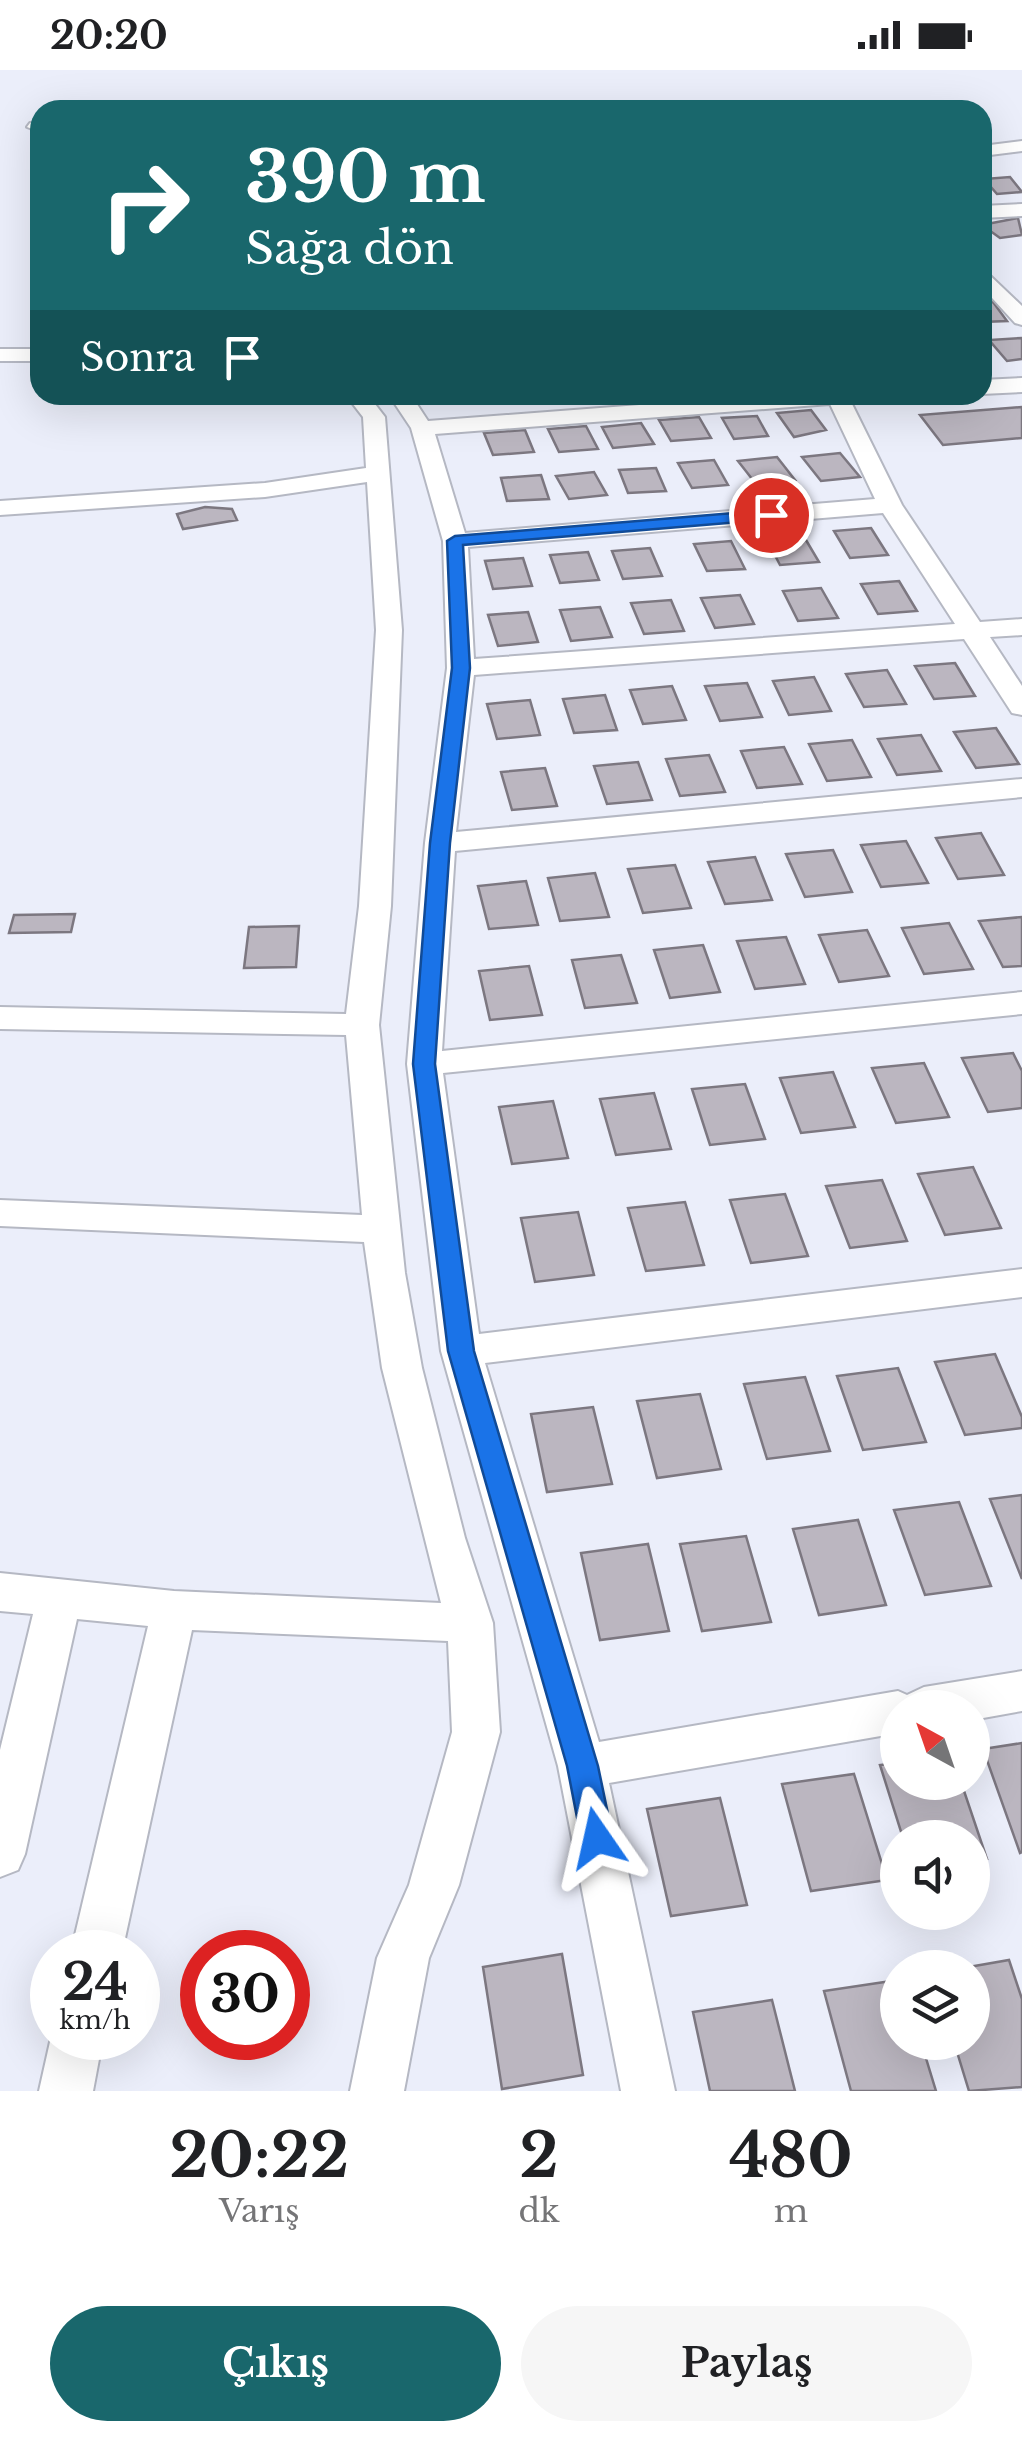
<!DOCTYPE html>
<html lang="tr">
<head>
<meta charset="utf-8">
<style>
  :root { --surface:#fff; --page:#f6f6f6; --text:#202124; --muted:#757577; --accent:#19676c }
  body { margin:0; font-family:"Libre Baskerville",serif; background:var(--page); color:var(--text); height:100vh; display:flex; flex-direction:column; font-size:38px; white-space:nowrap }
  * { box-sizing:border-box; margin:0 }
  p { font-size:32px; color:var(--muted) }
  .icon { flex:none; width:55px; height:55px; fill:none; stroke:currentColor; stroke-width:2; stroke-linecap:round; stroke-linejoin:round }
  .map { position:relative; height:2021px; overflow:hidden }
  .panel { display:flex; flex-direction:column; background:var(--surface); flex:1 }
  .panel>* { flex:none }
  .banner { position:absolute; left:30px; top:30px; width:962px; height:305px; border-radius:30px; box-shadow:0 10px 40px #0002; background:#19676c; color:#fff; overflow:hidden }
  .needle { width:65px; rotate:320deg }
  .buttons { position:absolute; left:880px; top:1620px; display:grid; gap:20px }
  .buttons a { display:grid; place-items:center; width:110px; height:110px; border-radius:50%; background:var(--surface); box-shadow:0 10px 40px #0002; font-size:50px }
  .speed { position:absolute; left:30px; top:1860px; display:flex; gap:20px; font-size:50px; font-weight:700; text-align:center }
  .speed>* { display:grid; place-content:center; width:130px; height:130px; border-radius:50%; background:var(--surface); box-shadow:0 10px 40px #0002; line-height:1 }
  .speed small { font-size:25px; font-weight:400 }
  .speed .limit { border:15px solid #d22; background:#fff; color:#111 }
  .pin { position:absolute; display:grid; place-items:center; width:85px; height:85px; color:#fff; margin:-42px; border:5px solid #fff; border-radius:50%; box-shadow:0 2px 10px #0007 }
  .me { position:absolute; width:110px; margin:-55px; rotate:349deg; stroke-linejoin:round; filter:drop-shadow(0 0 8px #0008) }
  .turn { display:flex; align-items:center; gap:35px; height:210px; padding:0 50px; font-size:45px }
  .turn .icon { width:130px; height:130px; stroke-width:2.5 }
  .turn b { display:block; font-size:70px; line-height:85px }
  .then { display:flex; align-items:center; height:95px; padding:0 50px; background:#0003; gap:20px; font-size:38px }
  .eta { display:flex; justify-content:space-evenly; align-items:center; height:170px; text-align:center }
  .eta b { font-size:60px; font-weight:700; line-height:70px }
  .cta { display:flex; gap:20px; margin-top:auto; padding:20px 50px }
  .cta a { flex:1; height:115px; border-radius:60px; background:var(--accent); color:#fff; font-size:40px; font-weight:700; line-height:115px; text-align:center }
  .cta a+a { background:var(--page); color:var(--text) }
  .status { display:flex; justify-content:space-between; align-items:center; height:70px; padding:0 50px; background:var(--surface); direction:ltr }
  .status svg { height:28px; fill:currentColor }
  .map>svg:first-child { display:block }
  .building { fill:#bbb6c0; stroke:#7c7780; stroke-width:2.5 }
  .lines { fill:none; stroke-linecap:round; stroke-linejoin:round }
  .minor-casing { stroke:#b5b8c3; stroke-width:4 }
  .minor { fill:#fff; fill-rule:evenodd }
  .route { fill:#1a73e8; stroke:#114b97; stroke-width:2.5 }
</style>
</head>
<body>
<div class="status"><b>20:20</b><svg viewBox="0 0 49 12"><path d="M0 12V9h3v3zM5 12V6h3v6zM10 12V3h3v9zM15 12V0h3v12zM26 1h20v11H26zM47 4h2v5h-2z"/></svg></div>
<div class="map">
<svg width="1022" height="2021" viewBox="0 0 1022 2021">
  <rect width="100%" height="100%" fill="#ebeefa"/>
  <path class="building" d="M1010,107L1022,122L997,124L984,109Z
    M1018,148L1022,165L1000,168L982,155Z
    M993,232L1007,251L982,252V233Z
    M1022,268V289L1007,291L989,270Z
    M1022,337V368L943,375L920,345Z
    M811,340L826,360L794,367L777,343Z
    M757,346L768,366L734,369L722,348Z
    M699,347L711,368L671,371L659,350Z
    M641,353L654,374L613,378L602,357Z
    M586,356L598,379L559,382L548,359Z
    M525,360L534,382L493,385L484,363Z
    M840,383L860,407L821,411L802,387Z
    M777,387L795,410L756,414L738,391Z
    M714,390L728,415L692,418L678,393Z
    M656,398L666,421L628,423L619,400Z
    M594,402L607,425L569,429L556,406Z
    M541,405L549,429L507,431L501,408Z
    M205,437L232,439L237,450L183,459L177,444Z
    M871,458L888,485L850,488L834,461Z
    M803,465L819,492L780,495L766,468Z
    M731,471L745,499L707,501L694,474Z
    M650,478L662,506L623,509L612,481Z
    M588,482L599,510L560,513L550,485Z
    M523,488L532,516L493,519L485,491Z
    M899,511L917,541L878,544L861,514Z
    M821,518L838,548L798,551L783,521Z
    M740,525L754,554L715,558L701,528Z
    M671,530L684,561L644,564L631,533Z
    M600,537L612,567L571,571L560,540Z
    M528,542L538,572L498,576L488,545Z
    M955,593L975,626L934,629L915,596Z
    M887,600L906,634L864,637L846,604Z
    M814,607L831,641L789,645L773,611Z
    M747,613L762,647L720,651L705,616Z
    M672,616L686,650L643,654L630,620Z
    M605,625L617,660L574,663L563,629Z
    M530,630L540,665L497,669L487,634Z
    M996,658L1019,694L976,698L954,662Z
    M921,665L941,701L897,705L878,669Z
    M852,670L871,707L827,711L809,674Z
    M784,677L802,714L757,718L741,681Z
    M709,685L725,722L680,726L666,689Z
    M638,692L652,730L607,734L594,696Z
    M545,698L557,736L512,740L501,702Z
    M981,763L1004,805L958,809L936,768Z
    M906,771L928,813L881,817L861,775Z
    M833,780L852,822L805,827L786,784Z
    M755,787L772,830L725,834L708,792Z
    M675,795L691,838L643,843L628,799Z
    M595,803L609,847L560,851L548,808Z
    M526,811L538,855L489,859L478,816Z
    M75,844L71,862L9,863L14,845Z
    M1022,847V896L1003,897L979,851Z
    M949,853L973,899L924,904L902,858Z
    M299,856L296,897L244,898L249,857Z
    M867,860L889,906L839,912L819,865Z
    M786,867L805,914L755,919L737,871Z
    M703,875L720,922L670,928L654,880Z
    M621,885L637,933L585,938L572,890Z
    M529,896L542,945L490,950L479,901Z
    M1013,983L1022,1001V1038L988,1042L962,988Z
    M924,993L949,1047L896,1053L872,998Z
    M833,1002L855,1057L801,1063L780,1008Z
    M745,1014L765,1069L710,1075L692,1019Z
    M654,1023L671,1079L616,1085L600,1029Z
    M553,1031L568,1088L512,1094L499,1037Z
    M973,1097L1001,1158L945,1165L918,1104Z
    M882,1110L907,1171L850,1178L826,1116Z
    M785,1124L808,1186L751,1193L730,1130Z
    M685,1132L704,1195L646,1201L628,1138Z
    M578,1142L594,1205L535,1212L521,1148Z
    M995,1284L1022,1347V1358L965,1365L935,1292Z
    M898,1298L926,1372L863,1380L837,1306Z
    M805,1307L830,1381L767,1389L744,1314Z
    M700,1324L721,1399L657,1408L637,1331Z
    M593,1337L612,1414L547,1422L531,1344Z
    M1022,1425V1509L990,1429Z
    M959,1432L991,1516L925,1525L894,1440Z
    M858,1450L886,1535L819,1545L793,1459Z
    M746,1466L771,1552L702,1561L680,1474Z
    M648,1474L669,1561L600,1570L581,1483Z
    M1022,1673V1782L1020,1783L983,1679Z
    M898,1693V1712H961L987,1789L972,1791V1768H903L880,1695Z
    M854,1704L887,1810L811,1821L782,1714Z
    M720,1728L747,1835L671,1846L647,1739Z
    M562,1884L583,2005L502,2019L483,1897Z
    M1009,1890L1022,1929V2017L969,2021L954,1972H972V1898H963Z
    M898,1910V1972H921L936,2021H851L824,1921Z
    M772,1930L795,2021H710L693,1942Z"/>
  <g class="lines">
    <g class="minor-casing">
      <path id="minor" d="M40,52V62L27,57L30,53Z
        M1022,71V81L982,86V76Z
        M1022,134V146L982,148V136Z
        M982,198L1022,236V255L1015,253L982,217Z
        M0,279H40V291H0Z
        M1022,308V322L982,324V310Z
        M346,325H368L385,347L402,560L391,836L379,955L405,1203L422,1298L465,1468L493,1553L500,1662L459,1815L429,1888L404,2021H350L377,1888L409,1815L452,1662L448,1571L192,1560L122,1882H71L148,1556L77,1549L25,1784L18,1800L0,1807V1680L33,1544L0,1541V1503L174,1521L441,1533L382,1298L364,1172L0,1156V1130L362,1145L346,965L0,959V937L346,944L359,836L376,560L367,412L265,427L0,445V431L265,413L366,398L363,347Z
        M389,325H411L428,351L771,325H870L851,332L902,435L980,552L1022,549V565L990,567L1022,616V645L1012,643L964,569L474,605L456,762L1022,709V727L455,781L442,981L1022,922V944L443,1003L479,1264L1022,1199V1227L485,1293L599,1672L898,1621L907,1625L924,1617L1022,1601V1641L972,1650V1638H898V1663L609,1713L675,2021H621L558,1696L441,1281L407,994L425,773L447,598L443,471L411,358ZM830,334L875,429L465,463L435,364ZM883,443L955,554L474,589L468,477Z
        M52,1963V1968H103L93,2021H39Z"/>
    </g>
    <use href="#minor" class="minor"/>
  </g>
  <path class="route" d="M771,440L777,442V449L463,475L470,598L450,773L435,994L474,1281L598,1696L613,1768L608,1779L597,1783L586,1779L581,1768L567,1696L448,1281L413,994L430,773L452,598L447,471L455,466Z"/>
</svg>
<div class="buttons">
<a><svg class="needle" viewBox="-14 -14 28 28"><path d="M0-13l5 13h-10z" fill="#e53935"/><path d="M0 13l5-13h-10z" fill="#757577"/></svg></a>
<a><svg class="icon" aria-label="sound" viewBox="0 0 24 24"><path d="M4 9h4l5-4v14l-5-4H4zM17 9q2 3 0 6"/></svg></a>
<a><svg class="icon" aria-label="layers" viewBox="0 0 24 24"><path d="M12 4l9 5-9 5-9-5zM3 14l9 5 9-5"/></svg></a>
</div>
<div class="speed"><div>24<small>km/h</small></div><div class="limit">30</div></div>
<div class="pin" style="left:771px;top:445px;background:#d93025"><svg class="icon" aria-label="arrive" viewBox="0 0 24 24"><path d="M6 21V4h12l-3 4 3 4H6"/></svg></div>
<svg class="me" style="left:597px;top:1768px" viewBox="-20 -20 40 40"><path d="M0-17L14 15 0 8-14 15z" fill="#1a73e8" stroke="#fff" stroke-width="4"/></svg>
<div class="banner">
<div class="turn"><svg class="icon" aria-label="right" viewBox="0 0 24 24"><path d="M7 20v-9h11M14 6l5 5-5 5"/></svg><div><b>390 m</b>Sağa dön</div></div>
<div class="then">Sonra<svg class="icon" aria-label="arrive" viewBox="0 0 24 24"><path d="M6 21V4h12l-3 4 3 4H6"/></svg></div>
</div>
</div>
<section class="panel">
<div class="eta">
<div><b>20:22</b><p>Varış</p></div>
<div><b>2</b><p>dk</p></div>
<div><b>480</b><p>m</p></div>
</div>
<div class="cta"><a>Çıkış</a><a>Paylaş</a></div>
</section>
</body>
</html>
